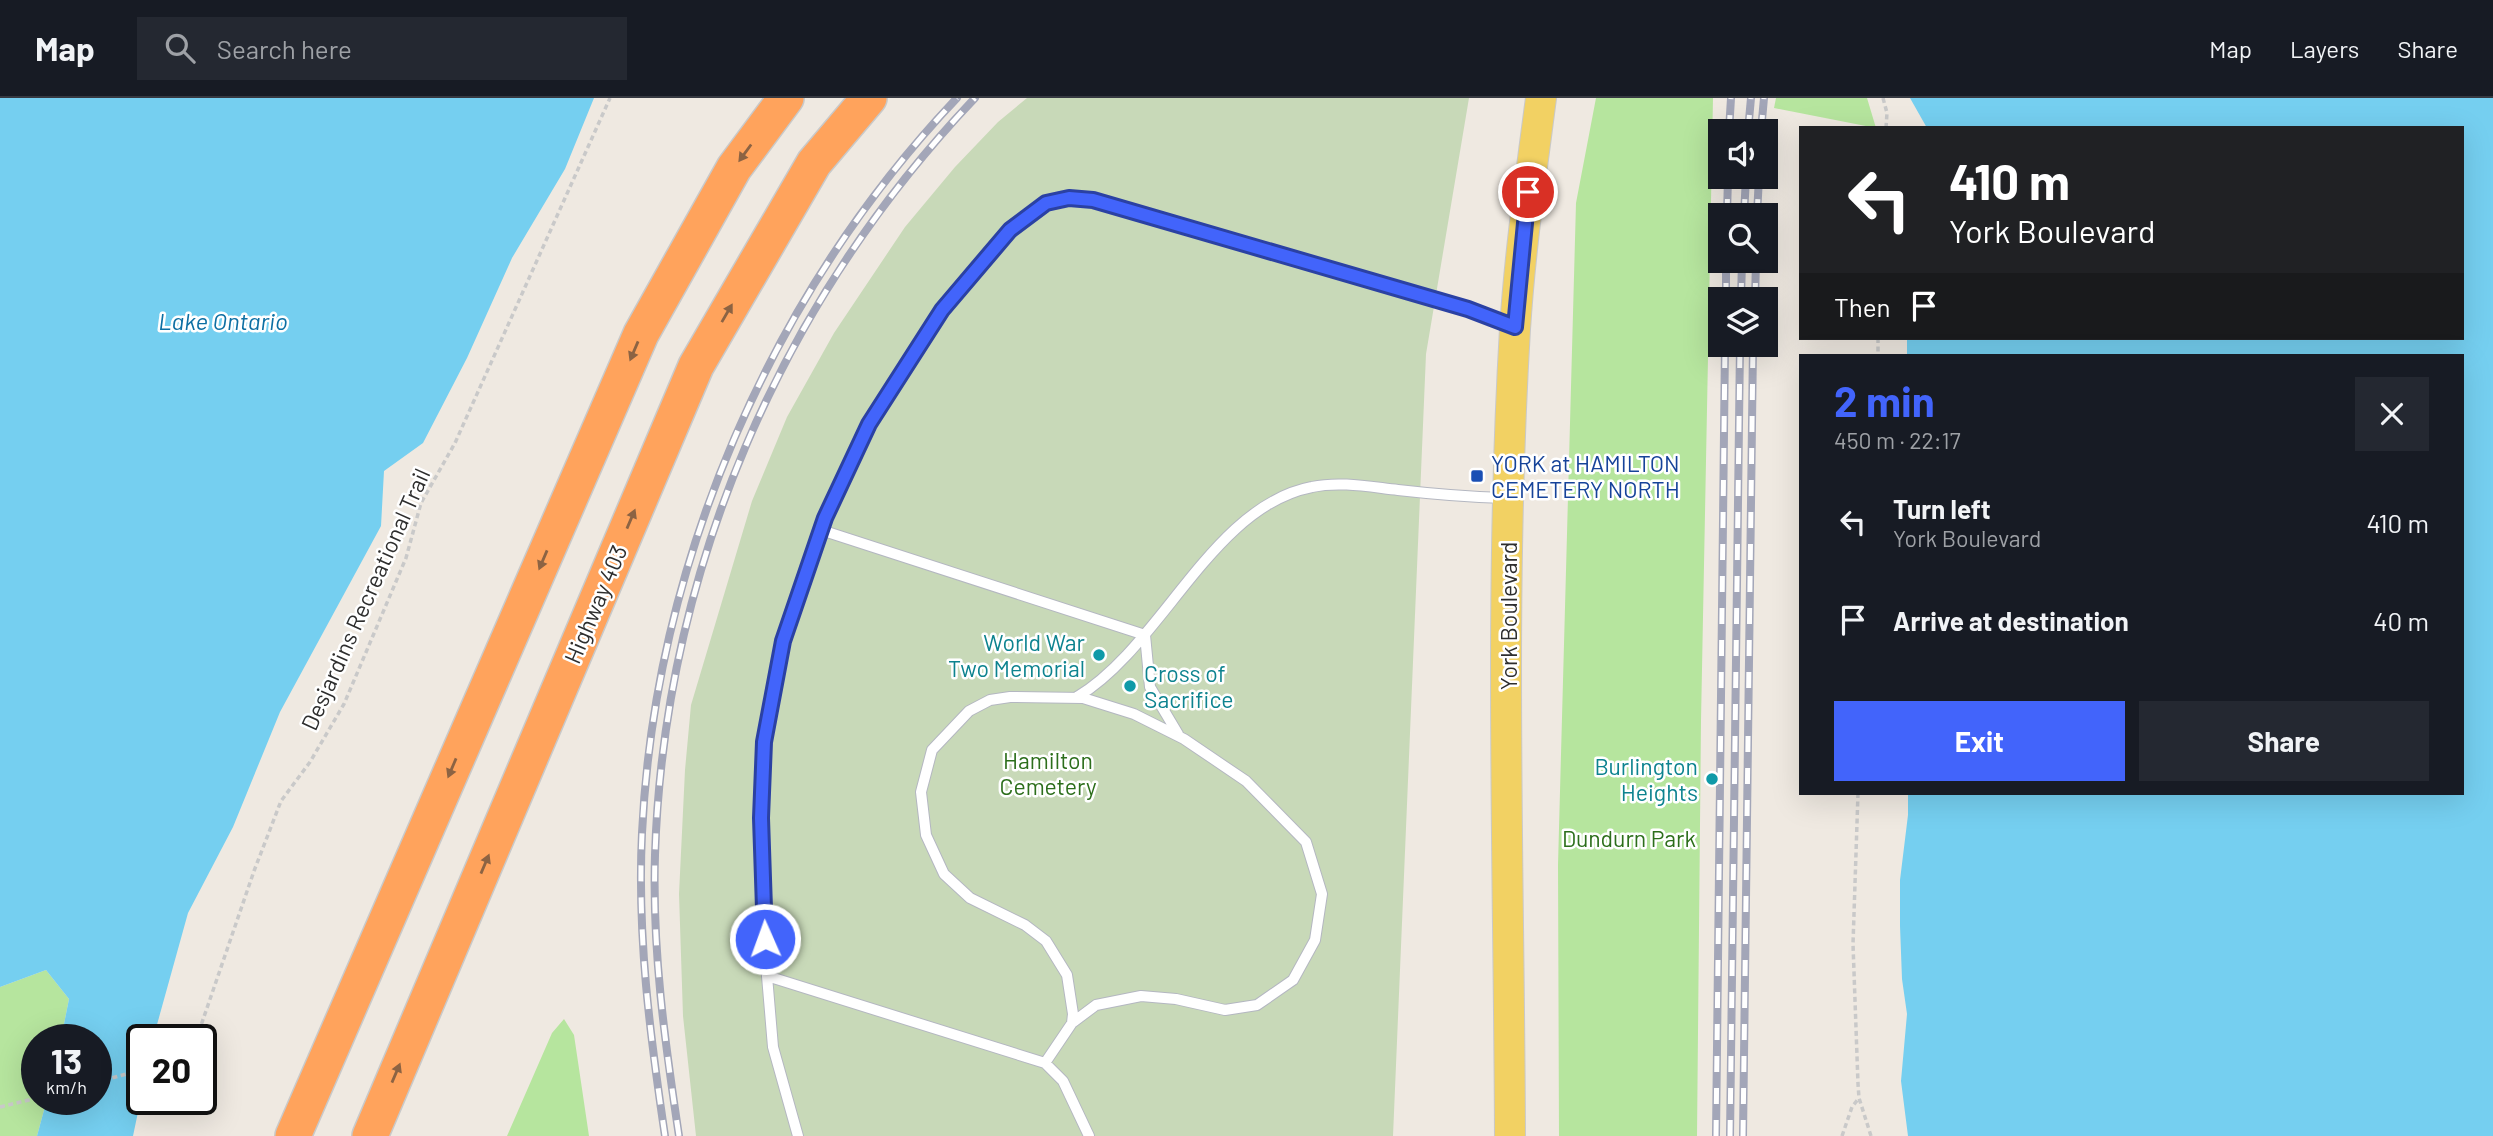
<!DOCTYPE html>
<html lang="en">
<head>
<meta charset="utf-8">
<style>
  :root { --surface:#171b24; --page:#242831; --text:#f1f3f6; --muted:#9ea1a6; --line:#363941; --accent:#4264fb }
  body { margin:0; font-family:Barlow,sans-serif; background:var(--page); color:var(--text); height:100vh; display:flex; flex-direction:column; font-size:26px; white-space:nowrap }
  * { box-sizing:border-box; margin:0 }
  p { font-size:23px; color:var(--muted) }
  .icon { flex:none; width:38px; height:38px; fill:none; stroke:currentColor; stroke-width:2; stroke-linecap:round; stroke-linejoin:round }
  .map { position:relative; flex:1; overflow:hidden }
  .details { position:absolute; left:1799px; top:256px; width:665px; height:441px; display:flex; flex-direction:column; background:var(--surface); border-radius:0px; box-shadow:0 7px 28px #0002 }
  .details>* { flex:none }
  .banner { position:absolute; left:1799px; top:28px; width:665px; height:214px; border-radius:0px; box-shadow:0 7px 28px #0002; background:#202124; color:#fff; overflow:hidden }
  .fabs { position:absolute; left:1708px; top:21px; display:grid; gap:14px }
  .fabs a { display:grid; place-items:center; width:70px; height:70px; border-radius:0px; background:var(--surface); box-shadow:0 7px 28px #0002; font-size:35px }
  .speed { position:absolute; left:21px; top:926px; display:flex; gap:14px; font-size:35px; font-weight:700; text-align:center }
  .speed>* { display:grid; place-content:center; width:91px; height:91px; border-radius:50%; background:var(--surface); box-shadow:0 7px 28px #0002; line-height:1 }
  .speed small { font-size:18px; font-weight:400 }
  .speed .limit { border:4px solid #111; border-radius:10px; background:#fff; color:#111 }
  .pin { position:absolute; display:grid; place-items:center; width:60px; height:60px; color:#fff; margin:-30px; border:4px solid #fff; border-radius:50%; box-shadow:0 2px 7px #0007 }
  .me { position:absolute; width:77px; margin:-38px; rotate:358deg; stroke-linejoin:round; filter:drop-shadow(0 0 5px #0008) }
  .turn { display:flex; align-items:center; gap:24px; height:147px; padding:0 35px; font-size:32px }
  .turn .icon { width:91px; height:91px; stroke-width:2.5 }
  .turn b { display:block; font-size:49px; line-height:60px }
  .then { display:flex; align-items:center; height:66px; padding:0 35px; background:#0003; gap:14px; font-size:26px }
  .round { display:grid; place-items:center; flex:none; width:74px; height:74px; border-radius:0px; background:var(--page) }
  .head { display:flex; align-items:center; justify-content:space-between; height:119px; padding:0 35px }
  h1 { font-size:42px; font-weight:700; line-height:52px; color:var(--accent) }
  .button { display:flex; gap:14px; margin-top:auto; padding:14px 35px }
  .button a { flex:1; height:80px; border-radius:0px; background:var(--accent); color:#fff; font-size:28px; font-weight:700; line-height:80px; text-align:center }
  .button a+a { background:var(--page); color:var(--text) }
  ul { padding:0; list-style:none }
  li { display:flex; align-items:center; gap:21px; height:98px; padding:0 35px }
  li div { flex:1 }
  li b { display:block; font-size:26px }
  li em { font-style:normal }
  header { display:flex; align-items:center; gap:42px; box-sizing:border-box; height:98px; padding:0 35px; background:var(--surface); border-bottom:2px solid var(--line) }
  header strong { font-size:33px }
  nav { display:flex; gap:38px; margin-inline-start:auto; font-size:24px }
  .search { width:490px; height:63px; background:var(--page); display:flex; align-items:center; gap:18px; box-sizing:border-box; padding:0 24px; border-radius:0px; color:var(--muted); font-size:26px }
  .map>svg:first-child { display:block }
  .green { fill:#b6e59e }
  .cemetery { fill:#c8d9b8 }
  .water { fill:#75cff0 }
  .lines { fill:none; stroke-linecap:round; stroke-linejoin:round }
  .lane-casing { stroke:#b4b7c1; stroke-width:12 }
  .primary-casing { stroke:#c9c9c9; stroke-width:32 }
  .highway-casing { stroke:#c9c9c9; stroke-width:38 }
  .path { stroke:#c9c9c9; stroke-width:3.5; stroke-dasharray:5 3.5; stroke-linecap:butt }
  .lane { stroke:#fff; stroke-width:10 }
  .primary { stroke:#f2d163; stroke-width:30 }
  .highway { stroke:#ffa35c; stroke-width:35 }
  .rail-casing { stroke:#a3a6b8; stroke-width:8 }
  .rail { stroke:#fff; stroke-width:5; stroke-dasharray:16; stroke-linecap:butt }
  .oneway { fill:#8c6343 }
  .route-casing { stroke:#2b41a3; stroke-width:18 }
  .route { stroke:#4264fb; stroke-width:12 }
  .transit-dot { fill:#1a4fb4; stroke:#fff; stroke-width:2.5 }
  .culture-dot { fill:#0f9aa8; stroke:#fff; stroke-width:2.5 }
  .labels { text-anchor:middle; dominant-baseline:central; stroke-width:5; stroke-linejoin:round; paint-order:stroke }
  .transit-label { font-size:23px; fill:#164399; stroke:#fff; text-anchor:start }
  .street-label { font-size:23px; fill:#2e2e2e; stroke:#fff }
  .culture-label { font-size:23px; fill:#0d838f; stroke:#fff; text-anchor:end }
  .park-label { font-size:23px; fill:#2c6e1b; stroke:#fff }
  .water-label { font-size:24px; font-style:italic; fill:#0d6fa3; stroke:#fff }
</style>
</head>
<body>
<header>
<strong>Map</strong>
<div class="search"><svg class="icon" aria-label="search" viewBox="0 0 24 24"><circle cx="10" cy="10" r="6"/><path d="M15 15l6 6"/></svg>Search here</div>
<nav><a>Map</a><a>Layers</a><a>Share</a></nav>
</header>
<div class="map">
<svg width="2493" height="1038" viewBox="0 0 2493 1038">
  <rect width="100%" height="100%" fill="#efe9e1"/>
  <path class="green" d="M1596,0H1713L1701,623L1697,1038H1559L1558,767L1576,105Z
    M1776,0H1867L1876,30L1774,10Z
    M46,872L69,901L61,941L37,942V1001H47L37,1038H0V889Z
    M564,921L574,937L589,1038H507L552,935Z"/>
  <path class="cemetery" d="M1027,0H1469L1426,256L1393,1038H696L683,918L679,796L685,672L691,607L752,403L787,319L834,235L905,129L955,69L998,24Z"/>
  <path class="water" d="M0,0H594L565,71L512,160L467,260L423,345L384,373L381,428L280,614L233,729L188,815L153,941L142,942V995L133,1038H37L47,1001H96V942L61,941L69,901L46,872L0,889Z
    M1910,0H2493V1038H1908L1901,983L1907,916L1902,881L1900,828V782L1908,717V695H2462V257H1907V240H2462V30H1927Z"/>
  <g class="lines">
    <g class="lane-casing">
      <path id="lane" d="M821,432L1145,537
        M1145,537L1150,589L1178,636
        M1077,599C1162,548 1212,408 1312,389C1340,383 1370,389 1398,392C1433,396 1469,399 1504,400
        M767,878L1045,965L1063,983L1089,1038
        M1045,965L1072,925L1096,907L1141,898L1176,901L1225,912L1257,907L1293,882L1315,842L1322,796L1306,744L1246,683L1184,641L1134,616L1083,600L1010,599L990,602L969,613L932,652L921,694L926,737L944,776L970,800L1025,827L1046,843L1067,877L1073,916L1072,925
        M798,1038L773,949L767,878L761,720L764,644L783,543L825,420L869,325L942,212L1009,132L1047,105L1069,100L1093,102L1468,211L1512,227"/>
    </g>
    <g class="primary-casing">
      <path id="primary" d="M1510,1038C1509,769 1499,499 1515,231C1520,153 1531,77 1541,0"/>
    </g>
    <g class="highway-casing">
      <path id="highway" d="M293,1038L641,236L734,70L786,0
        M370,1038L696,268L814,65L869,0"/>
    </g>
    <path class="path" d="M1883,0L1887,15L1886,30
      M1878,240V257
      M1858,695L1853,846L1858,986L1859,1000L1871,1038
      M196,942L254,773L281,703L310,664L344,606L406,460L421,405L455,345L610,0
      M96,984L142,972
      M0,1009L37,1000
      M1842,1038L1852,1009L1859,1000"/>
    <use href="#lane" class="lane"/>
    <use href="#primary" class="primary"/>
    <use href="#highway" class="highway"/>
    <g class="rail-casing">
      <path id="rail" d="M1729,33L1731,0
        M1748,33L1751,0
        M1761,33L1764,0
        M1727,117L1728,79
        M1744,117L1746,79
        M1757,117L1759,79
        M1726,201V163
        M1741,201L1742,163
        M1755,201L1756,163
        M665,1038C650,937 637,837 642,735C655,465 771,196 957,0
        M679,1038C665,945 652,852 655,757C664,474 780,205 975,0
        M1716,1038L1725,247
        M1730,1038L1740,247
        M1743,1038L1753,247"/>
    </g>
    <use href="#rail" class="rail"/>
  </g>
  <defs><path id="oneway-solid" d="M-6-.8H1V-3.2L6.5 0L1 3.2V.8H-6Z" transform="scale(1.75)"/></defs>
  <g class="oneway">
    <use href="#oneway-solid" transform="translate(745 55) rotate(126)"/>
    <use href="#oneway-solid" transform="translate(727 215) rotate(-60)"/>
    <use href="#oneway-solid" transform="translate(634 253) rotate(113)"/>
    <use href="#oneway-solid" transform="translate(631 421) rotate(-67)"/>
    <use href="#oneway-solid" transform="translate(543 462) rotate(113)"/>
    <use href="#oneway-solid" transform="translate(452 670) rotate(113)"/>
    <use href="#oneway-solid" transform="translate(485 766) rotate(-67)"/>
    <use href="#oneway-solid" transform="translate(396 975) rotate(-67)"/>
  </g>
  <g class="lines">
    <g class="route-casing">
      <path id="route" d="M765,841L761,720L764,644L783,543L825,420L869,326L942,212L1010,132L1046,105L1069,100L1093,102L1468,211L1515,229L1528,94"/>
    </g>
    <use href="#route" class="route"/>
  </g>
  <rect class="transit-dot" x="1470" y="371" width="14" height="14" rx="3.5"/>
  <g class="culture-dot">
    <circle cx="1099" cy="557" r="7"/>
    <circle cx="1130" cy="588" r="7"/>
    <circle cx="1712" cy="681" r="7"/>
  </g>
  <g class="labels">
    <g class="transit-label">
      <text x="1491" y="365">YORK at HAMILTON<tspan x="1491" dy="26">CEMETERY NORTH</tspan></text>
    </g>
    <g class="street-label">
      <text transform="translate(365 501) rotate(-66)">Desjardins Recreational Trail</text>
      <text transform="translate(595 506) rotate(-67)">Highway 403</text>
      <text transform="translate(1508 518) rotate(-90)">York Boulevard</text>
    </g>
    <g class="culture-label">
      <text x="1085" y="544">World War<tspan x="1085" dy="26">Two Memorial</tspan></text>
      <text x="1144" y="575" text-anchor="start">Cross of<tspan x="1144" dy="26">Sacrifice</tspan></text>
      <text x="1698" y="668">Burlington<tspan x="1698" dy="26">Heights</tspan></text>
    </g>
    <g class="park-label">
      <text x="1048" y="662">Hamilton<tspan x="1048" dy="26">Cemetery</tspan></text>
      <text x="1629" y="740">Dundurn Park</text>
    </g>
    <g class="water-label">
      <text x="223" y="222">Lake Ontario</text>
    </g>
  </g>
</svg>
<div class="fabs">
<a><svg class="icon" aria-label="sound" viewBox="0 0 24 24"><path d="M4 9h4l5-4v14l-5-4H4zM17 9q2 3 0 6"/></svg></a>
<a><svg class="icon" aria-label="search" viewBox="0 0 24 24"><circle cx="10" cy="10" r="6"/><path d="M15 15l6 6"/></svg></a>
<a><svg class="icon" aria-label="layers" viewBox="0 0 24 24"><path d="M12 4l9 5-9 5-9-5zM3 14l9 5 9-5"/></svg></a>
</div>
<div class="speed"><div>13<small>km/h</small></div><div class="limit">20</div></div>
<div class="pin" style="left:1528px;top:94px;background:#d93025"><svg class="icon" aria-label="arrive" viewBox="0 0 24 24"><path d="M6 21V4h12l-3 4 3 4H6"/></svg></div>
<svg class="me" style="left:765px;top:841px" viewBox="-20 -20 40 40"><circle r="17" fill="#4264fb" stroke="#fff" stroke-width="3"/><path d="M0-11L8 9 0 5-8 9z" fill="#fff"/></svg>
<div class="banner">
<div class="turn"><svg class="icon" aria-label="left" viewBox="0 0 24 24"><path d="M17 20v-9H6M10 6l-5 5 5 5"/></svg><div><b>410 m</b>York Boulevard</div></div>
<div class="then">Then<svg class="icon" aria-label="arrive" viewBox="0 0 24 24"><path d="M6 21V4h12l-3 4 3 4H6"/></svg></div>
</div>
<section class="details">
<div class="head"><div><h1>2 min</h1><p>450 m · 22:17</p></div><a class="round"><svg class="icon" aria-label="close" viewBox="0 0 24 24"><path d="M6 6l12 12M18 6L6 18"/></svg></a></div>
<ul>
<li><svg class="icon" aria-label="left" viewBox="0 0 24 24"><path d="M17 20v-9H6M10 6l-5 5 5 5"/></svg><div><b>Turn left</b><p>York Boulevard</p></div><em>410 m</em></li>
<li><svg class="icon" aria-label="arrive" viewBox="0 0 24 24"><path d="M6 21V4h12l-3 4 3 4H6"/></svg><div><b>Arrive at destination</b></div><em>40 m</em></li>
</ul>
<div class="button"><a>Exit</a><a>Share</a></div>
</section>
</div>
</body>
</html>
